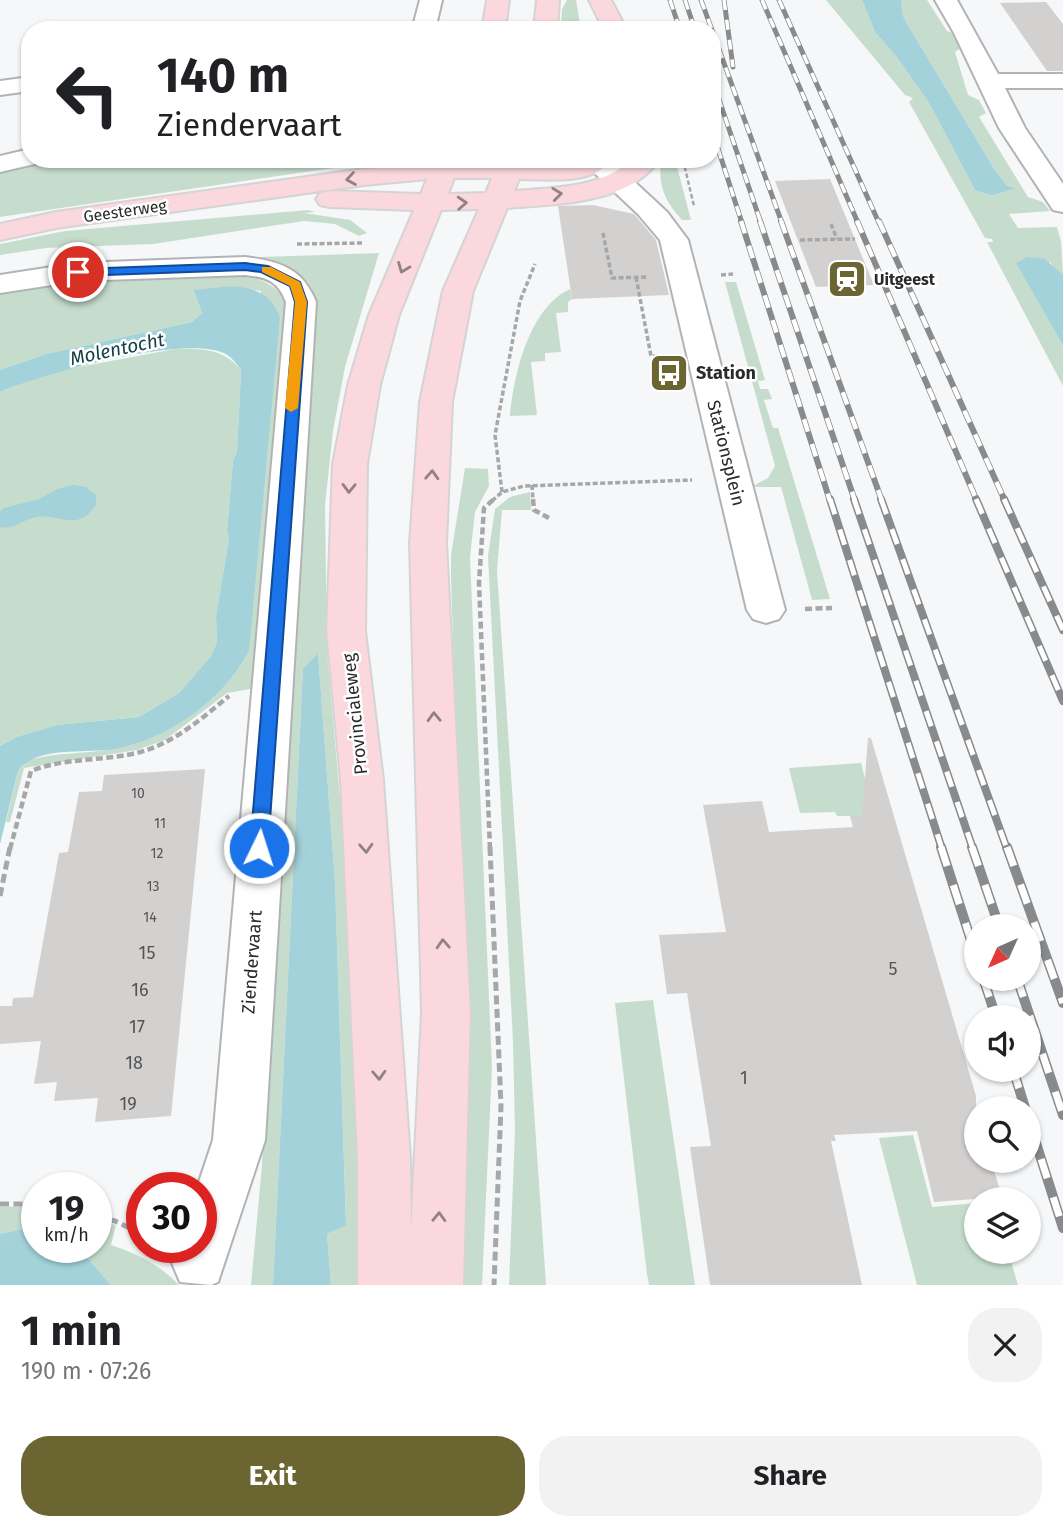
<!DOCTYPE html>
<html lang="en">
<head>
<meta charset="utf-8">
<style>
  :root { --surface:#fff; --page:#f2f2f2; --text:#202124; --muted:#757577; --accent:#6a6531 }
  body { margin:0; font-family:"Fira Sans",sans-serif; background:var(--page); color:var(--text); height:100vh; display:flex; flex-direction:column; font-size:26px; white-space:nowrap }
  * { box-sizing:border-box; margin:0 }
  p { font-size:23px; color:var(--muted) }
  .icon { flex:none; width:38px; height:38px; fill:none; stroke:currentColor; stroke-width:2; stroke-linecap:round; stroke-linejoin:round }
  .map { position:relative; height:1285px; overflow:hidden }
  .details { display:flex; flex-direction:column; background:var(--surface); flex:1 }
  .details>* { flex:none }
  .banner { position:absolute; left:21px; top:21px; width:700px; height:147px; border-radius:28px; box-shadow:0 2px 5px #0004; background:#fff; color:var(--text); overflow:hidden }
  .needle { width:46px; rotate:225deg }
  .tools { position:absolute; left:964px; top:914px; display:grid; gap:14px }
  .tools a { display:grid; place-items:center; width:77px; height:77px; border-radius:50%; background:var(--surface); box-shadow:0 2px 5px #0004; font-size:35px }
  .speed { position:absolute; left:21px; top:1172px; display:flex; gap:14px; font-size:35px; font-weight:700; text-align:center }
  .speed>* { display:grid; place-content:center; width:91px; height:91px; border-radius:50%; background:var(--surface); box-shadow:0 2px 5px #0004; line-height:1 }
  .speed small { font-size:18px; font-weight:400 }
  .speed .limit { border:10px solid #d22; background:#fff; color:#111 }
  .pin { position:absolute; display:grid; place-items:center; width:60px; height:60px; color:#fff; margin:-30px; border:4px solid #fff; border-radius:50%; box-shadow:0 2px 7px #0007 }
  .me { position:absolute; width:77px; margin:-38px; rotate:4deg; stroke-linejoin:round; filter:drop-shadow(0 0 5px #0008) }
  .turn { display:flex; align-items:center; gap:24px; height:147px; padding:0 21px; font-size:32px }
  .turn .icon { width:91px; height:91px; stroke-width:2.5 }
  .turn b { display:block; font-size:49px; line-height:60px }
  .round { display:grid; place-items:center; flex:none; width:74px; height:74px; border-radius:28px; background:var(--page) }
  .headline { display:flex; align-items:center; justify-content:space-between; height:119px; padding:0 21px }
  h1 { font-size:42px; font-weight:700; line-height:52px }
  .action { display:flex; gap:14px; margin-top:auto; padding:14px 21px }
  .action a { flex:1; height:80px; border-radius:28px; background:var(--accent); color:#fff; font-size:28px; font-weight:700; line-height:80px; text-align:center }
  .action a+a { background:var(--page); color:var(--text) }
  .map>svg:first-child { display:block }
  .green { fill:#c6ddcd }
  .water { fill:#a3d2da }
  .building { fill:#d3d1d0 }
  .lines { fill:none; stroke-linecap:round; stroke-linejoin:round }
  .minor-casing { stroke:#b2b3b5; stroke-width:4 }
  .major-casing { stroke:#d4d4d4; stroke-width:4 }
  .path-far3 { stroke:#a6a7a8; stroke-width:2.5; stroke-dasharray:4.5 2.5; stroke-linecap:butt }
  .path-far2 { stroke:#a6a7a8; stroke-width:3.5; stroke-dasharray:5 2.5; stroke-linecap:butt }
  .path-far1 { stroke:#a6a7a8; stroke-width:4.5; stroke-dasharray:7 3.5; stroke-linecap:butt }
  .path { stroke:#a6a7a8; stroke-width:5; stroke-dasharray:9 4.5; stroke-linecap:butt }
  .minor { fill:#fff; fill-rule:evenodd }
  .major { fill:#fad8dd; fill-rule:evenodd }
  .rail-far3-casing { stroke:#898a8b; stroke-width:5 }
  .rail-far2-casing { stroke:#898a8b; stroke-width:6 }
  .rail-far1-casing { stroke:#898a8b; stroke-width:8 }
  .rail-casing { stroke:#898a8b; stroke-width:10 }
  .rail-far3 { stroke:#fff; stroke-width:3.5; stroke-dasharray:10; stroke-linecap:butt }
  .rail-far2 { stroke:#fff; stroke-width:4.5; stroke-dasharray:13; stroke-linecap:butt }
  .rail-far1 { stroke:#fff; stroke-width:5; stroke-dasharray:16; stroke-linecap:butt }
  .rail { stroke:#fff; stroke-width:7; stroke-dasharray:20; stroke-linecap:butt }
  .oneway { stroke:#928184 }
  .route { fill:#1a73e8; stroke:#114b97; stroke-width:2 }
  .slow { fill:#f59e0b }
  .labels { text-anchor:middle; dominant-baseline:central; stroke-width:5; stroke-linejoin:round; paint-order:stroke }
  .number-label { font-size:14px; fill:#545454 }
  .far-street-label { font-size:16px; fill:#292a2a; stroke:#fff }
  .far-poi-label { font-size:16px; font-weight:bold; fill:#292a2a; stroke:#fff; text-anchor:start }
  .poi-label { font-size:18px; font-weight:bold; fill:#292a2a; stroke:#fff; text-anchor:start }
  .street-label { font-size:18px; fill:#292a2a; stroke:#fff }
  .near-number-label { font-size:18px; fill:#545454 }
  .water-label { font-size:19px; font-style:italic; fill:#144046; stroke:#fff }
</style>
</head>
<body>
<div class="map">
<svg width="1063" height="1285" viewBox="0 0 1063 1285">
  <rect width="100%" height="100%" fill="#f5f7f8"/>
  <path class="green" d="M567,0H576L581,30H561L562,9Z
    M826,0H862L875,32L896,56L929,103L975,190L1015,188L1007,186L993,167L909,27L903,16L901,0H927L947,31L956,35L961,48L955,52L968,95L979,100L986,113L979,117L1028,197L1043,202L1050,211L1009,214L1018,228L1057,227L1061,241L1063,275L1060,276L1050,262L1017,263L1063,345V386L987,242H993L992,239L985,238L909,102L913,98L905,95Z
    M66,159H394L0,217V173Z
    M661,159H675L691,220H682C664,200 658,186 661,159Z
    M308,210L315,212L304,213L350,220L367,233L359,236L335,224L304,221L153,244L46,248L0,255V244L65,231Z
    M379,253L345,367L333,431L325,505L327,651L349,899L360,1092L362,1285H331L327,1234L346,1224L335,882L318,653L303,668L273,1285H251L262,1165L274,897L307,325L313,291C296,248 190,261 150,261Z
    M229,273C252,276 276,281 288,304L258,660L250,689L227,693L165,740L137,750L24,768L10,822H6L18,771L29,760C57,752 86,754 114,749C168,739 224,700 249,651L261,291L232,286L193,291L202,313L192,322L46,354L0,370V292L61,280Z
    M725,282H736L765,380L758,381L760,389H768L772,399L764,400L773,428H778L830,599L812,600L781,487H751L768,478L775,466Z
    M570,289L572,299L568,302V312L556,313L561,352L545,353V361L531,362L537,415L510,416C514,374 529,308 570,289Z
    M175,349C201,348 223,348 241,370L237,452L233,461L227,529L229,539L216,616L217,642L211,656L179,693L139,717L57,725L16,737L0,746V392L52,372Z
    M465,468L488,469L489,486L475,512L470,557L492,1067L482,1285H458L461,805L458,804L451,577V555Z
    M530,492L531,510H502L497,571L546,1285H509L515,1131L513,1042L488,556L495,509L510,497Z
    M861,763L872,806L865,816H837L835,812L800,813L789,768Z
    M653,1000L695,1285H649L647,1274L615,1003Z
    M913,1135L932,1207L976,1203V1251H1008L1018,1285H917L879,1138Z
    M37,1206V1226L0,1234V1207Z
    M96,1221L116,1225L111,1245C136,1253 160,1265 179,1285H111L79,1248H96Z"/>
  <path class="water" d="M862,0H901L903,16L909,27L993,167L1007,186L1016,188L992,195L975,190L929,103L896,56L875,32Z
    M1027,257L1045,259L1063,275V345L1016,263Z
    M232,286C256,288 270,293 280,317L249,651C224,700 168,739 115,749C86,754 37,745 18,771L0,844V746L16,737L57,725L139,717L179,693L211,656L217,642L216,616L229,539L227,530L233,461L237,452L241,370C237,364 232,358 226,354C188,333 41,374 0,392V370L46,354L192,322L202,313L193,290Z
    M73,485L86,487L96,495V505C76,534 57,512 36,517C21,520 16,530 0,527V511L4,508L39,499L57,489Z
    M318,653L335,882L346,1225L327,1234L331,1285H273L303,668Z
    M37,1226V1248H79L111,1285H0V1234Z"/>
  <path class="building" d="M1046,2L1063,24V71H1047L1000,3Z
    M830,179L874,285L816,287L775,181Z
    M593,205L634,214L656,240L669,295L572,299L558,206Z
    M868,738H871L976,1096V1160H991L1002,1197L934,1202L917,1131L834,1135L836,1141H831L862,1285H710L690,1147L711,1146L687,993L667,994L659,935L726,932L703,805L762,801L769,832L853,827L850,816H862Z
    M205,769L171,1116L95,1122L98,1098L54,1101L57,1082L34,1084L41,1041L0,1044V1006H12L13,998L33,997L59,853L68,852L79,792L102,791L104,775Z"/>
  <g class="lines">
    <g class="minor-casing">
      <path id="minor" d="M420,0H442L435,30H412Z
        M935,0H957L998,74H1063V88H1005L1025,128L1063,184V212L1053,210L999,128L954,33Z
        M30,77V91L0,95V81Z
        M30,149V159H42L39,163L0,172V156Z
        M585,159H610L667,212L688,240L785,610L779,619L766,623L753,619L747,610L660,240L638,214L588,167Z
        M245,257C279,261 303,268 316,302L265,1140L218,1282L211,1285L180,1282L172,1263L177,1248H201V1188H197L213,1140L286,302C278,281 266,277 245,275L78,281L0,293V275L78,263Z"/>
    </g>
    <g class="major-casing">
      <path id="major" d="M487,0H509L505,30H482Z
        M537,0H559L557,30H534Z
        M589,0H611L627,30H604Z
        M436,159L499,162L501,159H527L526,163C555,163 582,159 612,159C593,186 547,179 519,179L514,191C552,188 604,188 632,159H660C629,204 557,204 507,208L473,291L452,402L446,543L470,1012L463,1285H358V1158L341,780L327,631L333,464L348,385L369,315L414,210L330,207L320,205L316,199L320,193L330,191L421,194L427,179L364,185L56,228L0,240V224L56,212L364,169L434,163ZM454,178H492L486,193L448,194ZM479,209L443,291L420,402L410,543L422,1012L411,1231L410,1158L383,780L365,631L367,464L380,385L399,315L441,210Z"/>
    </g>
    <path class="path-far3" d="M683,160L694,206"/>
    <path class="path-far2" d="M831,224L837,239
      M603,233L612,278L646,277
      M800,240L855,239
      M297,244L363,243
      M721,275L733,274
      M636,277L651,356L661,357
      M532,485L533,501
      M502,492L495,435L520,301L535,264
      M492,501L502,492L524,486L692,480"/>
    <path class="path-far1" d="M533,499L534,510L549,518
      M805,609L832,608
      M10,849L31,771C64,758 98,761 132,754C171,746 200,720 229,696
      M490,849L479,583L484,508L494,499"/>
    <path class="path" d="M490,847L501,1106L494,1285
      M0,896L10,847
      M0,1204H37
      M96,1217L115,1221L142,1234"/>
    <use href="#minor" class="minor"/>
    <use href="#major" class="major"/>
    <g class="rail-far3-casing">
      <path id="rail-far3" d="M670,0L680,30
        M685,0L695,30
        M701,0L712,30
        M724,0L733,67
        M762,0L858,223
        M779,0L879,223
        M712,30L782,223
        M712,79L761,223
        M712,130L742,223"/>
    </g>
    <g class="rail-far2-casing">
      <path id="rail-far2" d="M741,221L830,501
        M760,221L855,501
        M781,221L882,501
        M857,221L977,501
        M879,221L1005,501"/>
    </g>
    <g class="rail-far1-casing">
      <path id="rail-far1" d="M830,499L942,849
        M854,499L973,849
        M881,499L1007,849
        M976,499L1063,701
        M1004,499L1063,630"/>
    </g>
    <g class="rail-casing">
      <path id="rail" d="M941,847L976,956
        M972,847L999,926
        M1007,847L1063,1003
        M983,978L996,1017
        M1017,978L1063,1115
        M1013,1069L1025,1108
        M1029,1121L1063,1228"/>
    </g>
    <use href="#rail-far3" class="rail-far3"/>
    <use href="#rail-far2" class="rail-far2"/>
    <use href="#rail-far1" class="rail-far1"/>
    <use href="#rail" class="rail"/>
  </g>
  <defs><path id="oneway-chevron" d="M-2-3.5L2.5 0L-2 3.5" fill="none" stroke-width="1.6" stroke-linecap="round" stroke-linejoin="round" transform="scale(1.75)"/></defs>
  <g class="oneway">
    <use href="#oneway-chevron" transform="translate(351 179) rotate(171)"/>
    <use href="#oneway-chevron" transform="translate(557 194) rotate(-7)"/>
    <use href="#oneway-chevron" transform="translate(462 203) rotate(-3)"/>
    <use href="#oneway-chevron" transform="translate(403 268) rotate(112)"/>
    <use href="#oneway-chevron" transform="translate(432 475) rotate(-87)"/>
    <use href="#oneway-chevron" transform="translate(349 488) rotate(91)"/>
    <use href="#oneway-chevron" transform="translate(434 717) rotate(-92)"/>
    <use href="#oneway-chevron" transform="translate(366 848) rotate(87)"/>
    <use href="#oneway-chevron" transform="translate(443 944) rotate(-93)"/>
    <use href="#oneway-chevron" transform="translate(379 1075) rotate(87)"/>
    <use href="#oneway-chevron" transform="translate(439 1217) rotate(-88)"/>
  </g>
  <path class="route" d="M245,263L268,266L300,282L307,302L268,848L259,855L250,848L295,302L290,286L261,272L245,270L78,276L72,272L78,269Z"/>
  <path class="slow" d="M262,267H271L300,282L307,302L298,408L291,412L285,408L295,302L290,286L262,272Z"/>
  <defs>
    <g id="station-square" transform="scale(2.0125)"><rect x="-9" y="-9" width="18" height="18" rx="4" fill="#6a6531" stroke="#fff"/><path d="M-3-6H3Q5-6 5-4V2Q5 4 3 4L4.5 6H3L1.5 4h-3L-3 6H-4.5L-3 4Q-5 4-5 2V-4Q-5-6-3-6ZM-3.5-4v3h7v-3ZM-3.5 1v1.5H-2V1ZM2 1v1.5H3.5V1Z" fill="#fff"/></g>
    <g id="bus-square" transform="scale(2.0125)"><rect x="-9" y="-9" width="18" height="18" rx="4" fill="#6a6531" stroke="#fff"/><path d="M-5-6H5V4H4V6H2V4H-2V6H-4V4H-5ZM-3.5-4V0h7V-4ZM-3.5 1.2v1.5H-2V1.2ZM2 1.2v1.5H3.5V1.2Z" fill="#fff"/></g>
  </defs>
  <g fill-rule="evenodd">
    <use href="#station-square" x="847" y="279"/>
    <use href="#bus-square" x="669" y="373"/>
  </g>
  <g class="labels">
    <g class="number-label">
      <text x="138" y="793">10</text>
      <text x="160" y="823">11</text>
      <text x="157" y="853">12</text>
      <text x="153" y="886">13</text>
      <text x="150" y="917">14</text>
    </g>
    <g class="far-street-label">
      <text transform="translate(125 211) rotate(-8)">Geesterweg</text>
    </g>
    <g class="far-poi-label">
      <text x="874" y="279">Uitgeest</text>
    </g>
    <g class="poi-label">
      <text x="696" y="373">Station</text>
    </g>
    <g class="street-label">
      <text transform="translate(726 453) rotate(76)">Stationsplein</text>
      <text transform="translate(355 714) rotate(-96)">Provincialeweg</text>
      <text transform="translate(252 962) rotate(-86)">Ziendervaart</text>
    </g>
    <g class="near-number-label">
      <text x="147" y="953">15</text>
      <text x="893" y="969">5</text>
      <text x="140" y="990">16</text>
      <text x="137" y="1027">17</text>
      <text x="134" y="1063">18</text>
      <text x="744" y="1078">1</text>
      <text x="128" y="1104">19</text>
    </g>
    <g class="water-label">
      <text transform="translate(117 349) rotate(-12)">Molentocht</text>
    </g>
  </g>
</svg>
<div class="tools">
<a><svg class="needle" viewBox="-14 -14 28 28"><path d="M0-13l5 13h-10z" fill="#e53935"/><path d="M0 13l5-13h-10z" fill="#757577"/></svg></a>
<a><svg class="icon" aria-label="sound" viewBox="0 0 24 24"><path d="M4 9h4l5-4v14l-5-4H4zM17 9q2 3 0 6"/></svg></a>
<a><svg class="icon" aria-label="search" viewBox="0 0 24 24"><circle cx="10" cy="10" r="6"/><path d="M15 15l6 6"/></svg></a>
<a><svg class="icon" aria-label="layers" viewBox="0 0 24 24"><path d="M12 4l9 5-9 5-9-5zM3 14l9 5 9-5"/></svg></a>
</div>
<div class="speed"><div>19<small>km/h</small></div><div class="limit">30</div></div>
<div class="pin" style="left:78px;top:272px;background:#d93025"><svg class="icon" aria-label="arrive" viewBox="0 0 24 24"><path d="M6 21V4h12l-3 4 3 4H6"/></svg></div>
<svg class="me" style="left:259px;top:848px" viewBox="-20 -20 40 40"><circle r="17" fill="#1a73e8" stroke="#fff" stroke-width="3"/><path d="M0-11L8 9 0 5-8 9z" fill="#fff"/></svg>
<div class="banner">
<div class="turn"><svg class="icon" aria-label="left" viewBox="0 0 24 24"><path d="M17 20v-9H6M10 6l-5 5 5 5"/></svg><div><b>140 m</b>Ziendervaart</div></div>
</div>
</div>
<section class="details">
<div class="headline"><div><h1>1 min</h1><p>190 m · 07:26</p></div><a class="round"><svg class="icon" aria-label="close" viewBox="0 0 24 24"><path d="M6 6l12 12M18 6L6 18"/></svg></a></div>
<div class="action"><a>Exit</a><a>Share</a></div>
</section>
</body>
</html>
